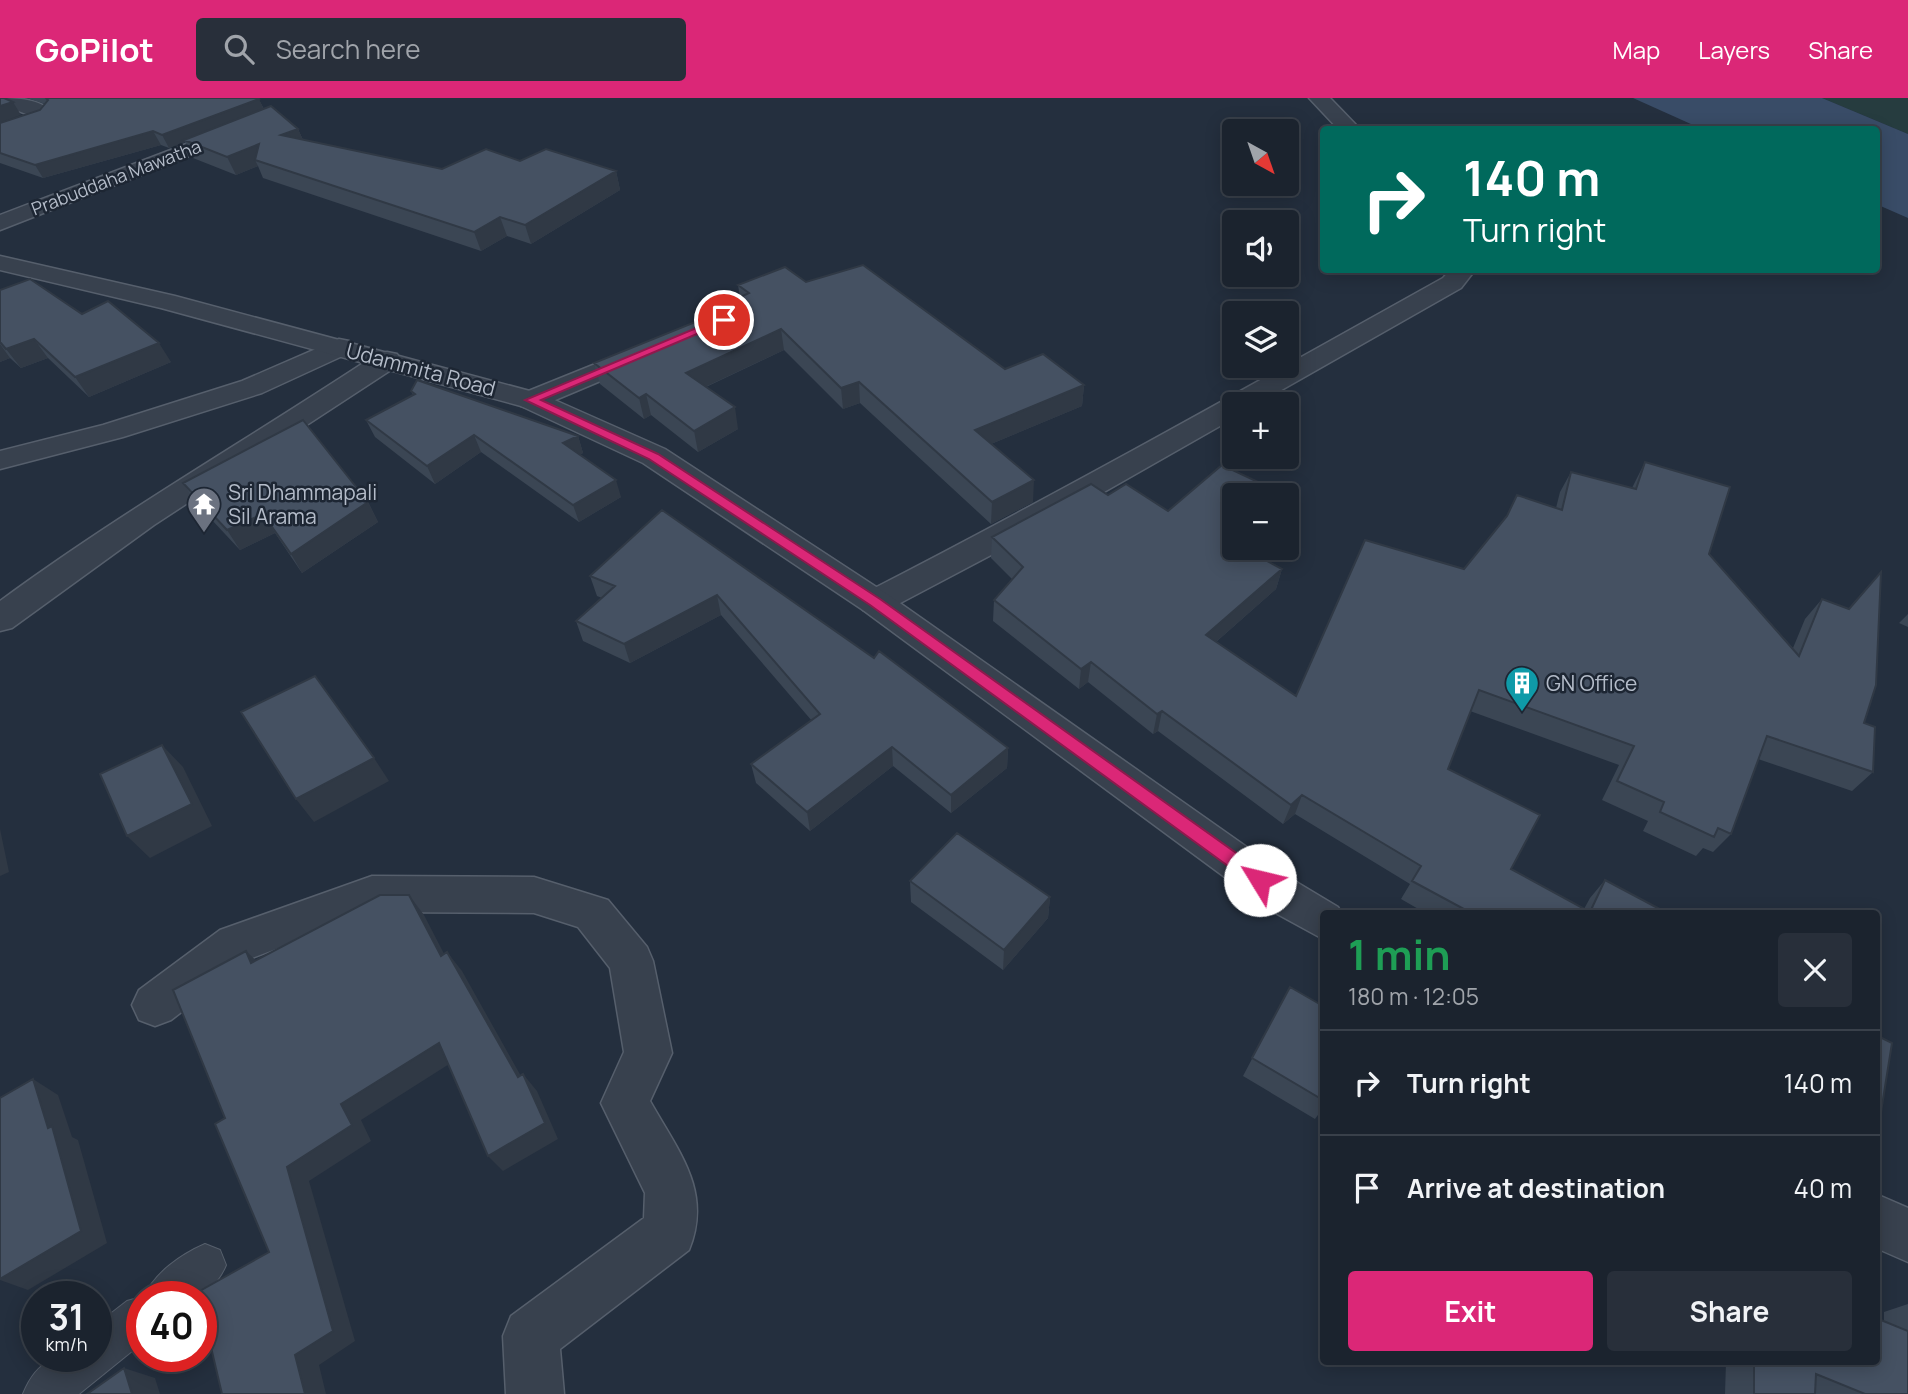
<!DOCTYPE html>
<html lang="en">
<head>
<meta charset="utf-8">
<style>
  :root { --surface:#1b232e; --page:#282f3a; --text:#f1f3f6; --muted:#a0a4aa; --line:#39404a; --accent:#db2777 }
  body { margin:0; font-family:Manrope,sans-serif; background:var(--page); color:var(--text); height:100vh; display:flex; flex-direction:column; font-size:26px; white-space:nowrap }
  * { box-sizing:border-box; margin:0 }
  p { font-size:23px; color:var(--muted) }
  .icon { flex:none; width:38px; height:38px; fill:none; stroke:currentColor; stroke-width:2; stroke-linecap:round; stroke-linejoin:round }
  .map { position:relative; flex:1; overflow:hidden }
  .sheet { position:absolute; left:1320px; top:812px; width:560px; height:455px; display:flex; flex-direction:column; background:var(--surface); border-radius:7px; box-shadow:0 4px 18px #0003,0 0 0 2px var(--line) }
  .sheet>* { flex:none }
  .top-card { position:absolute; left:1320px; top:28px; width:560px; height:147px; border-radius:7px; box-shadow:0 4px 18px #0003,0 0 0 2px var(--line); background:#00695c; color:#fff; overflow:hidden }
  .needle { width:46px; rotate:140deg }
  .controls { position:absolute; left:1222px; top:21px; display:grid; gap:14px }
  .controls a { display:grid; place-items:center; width:77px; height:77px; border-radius:7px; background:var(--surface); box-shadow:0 4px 18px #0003,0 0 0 2px var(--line); font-size:35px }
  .speed { position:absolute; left:21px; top:1183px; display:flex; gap:14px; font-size:35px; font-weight:700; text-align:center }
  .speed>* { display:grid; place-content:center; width:91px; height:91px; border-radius:50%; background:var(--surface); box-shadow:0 4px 18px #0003,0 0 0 2px var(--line); line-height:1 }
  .speed small { font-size:18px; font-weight:400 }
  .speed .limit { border:10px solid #d22; background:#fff; color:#111 }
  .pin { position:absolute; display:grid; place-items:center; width:60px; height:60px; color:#fff; margin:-30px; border:4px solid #fff; border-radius:50%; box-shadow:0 2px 7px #0007 }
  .me { position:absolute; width:77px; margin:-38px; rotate:306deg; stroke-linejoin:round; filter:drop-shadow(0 0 5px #0008) }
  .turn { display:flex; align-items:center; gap:24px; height:147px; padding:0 28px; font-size:32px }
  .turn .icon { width:91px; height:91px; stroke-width:2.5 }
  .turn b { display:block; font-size:49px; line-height:60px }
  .round { display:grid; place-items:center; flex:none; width:74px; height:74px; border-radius:7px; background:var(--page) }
  .summary { display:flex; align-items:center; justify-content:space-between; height:119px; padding:0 28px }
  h1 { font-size:42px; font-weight:700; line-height:52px; color:#1e9e55 }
  .button { display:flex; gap:14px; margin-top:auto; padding:14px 28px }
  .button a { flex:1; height:80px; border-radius:7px; background:var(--accent); color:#fff; font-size:28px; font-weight:700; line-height:80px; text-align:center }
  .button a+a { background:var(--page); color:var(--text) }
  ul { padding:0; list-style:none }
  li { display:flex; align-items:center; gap:21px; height:105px; padding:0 28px; border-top:2px solid var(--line) }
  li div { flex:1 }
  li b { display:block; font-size:26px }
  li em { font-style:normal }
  header { display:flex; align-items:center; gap:42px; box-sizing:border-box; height:98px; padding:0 35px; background:var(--accent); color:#fff }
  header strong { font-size:33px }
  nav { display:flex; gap:38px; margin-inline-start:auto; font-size:24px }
  .search { width:490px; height:63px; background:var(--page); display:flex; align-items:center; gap:18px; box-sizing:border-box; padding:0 24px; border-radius:7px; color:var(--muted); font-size:26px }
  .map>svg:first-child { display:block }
  .green { fill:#263c3f }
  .water { fill:#394c67 }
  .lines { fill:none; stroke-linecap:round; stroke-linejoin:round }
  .service-casing { stroke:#565f6c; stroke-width:2 }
  .minor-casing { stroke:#565f6c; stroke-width:3 }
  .tertiary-casing { stroke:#565f6c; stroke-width:3 }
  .service { fill:#38414e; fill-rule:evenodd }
  .minor { fill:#38414e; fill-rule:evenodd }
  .tertiary { fill:#38414e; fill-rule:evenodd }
  .wall { fill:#3b4654 }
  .shaded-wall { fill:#303945 }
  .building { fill:#455162; stroke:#303945; stroke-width:2 }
  .route { fill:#db2777; stroke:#8e194d; stroke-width:2 }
  .labels { text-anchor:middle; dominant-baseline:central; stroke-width:5; stroke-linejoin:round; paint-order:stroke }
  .far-street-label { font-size:18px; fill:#b4bcc9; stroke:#1d2633 }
  .street-label { font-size:21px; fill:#b4bcc9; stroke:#1d2633 }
  .poi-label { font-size:21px; fill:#b4bcc9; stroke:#1d2633; text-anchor:start }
</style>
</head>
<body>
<header>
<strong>GoPilot</strong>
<div class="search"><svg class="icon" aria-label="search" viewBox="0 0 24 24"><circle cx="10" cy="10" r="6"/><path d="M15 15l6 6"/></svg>Search here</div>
<nav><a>Map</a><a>Layers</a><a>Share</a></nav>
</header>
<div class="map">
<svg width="1908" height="1296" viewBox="0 0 1908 1296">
  <rect width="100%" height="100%" fill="#242f3e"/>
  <path class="green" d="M1822,0H1908V36Z"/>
  <path class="water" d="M1633,0H1822L1908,36V120L1876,106V32L1702,31Z"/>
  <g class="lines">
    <g class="service-casing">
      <path id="service" d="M205,1146L220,1152L226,1167C209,1207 179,1199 142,1199V1245L79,1296H23C39,1257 59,1258 96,1258V1227L127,1203L145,1198C154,1175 182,1156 205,1146Z"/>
    </g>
    <g class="minor-casing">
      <path id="minor" d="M0,0C17,0 41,1 53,15L46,24L0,40V27L29,17L0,6Z
        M1309,0H1330L1361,32H1339Z
        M236,27L243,29L246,33L243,37L0,132V117Z
        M1450,172H1475L1461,190L1257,306H1234V320L1025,439L887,512L875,516L863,512L858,504L863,496C1060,395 1251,287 1443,180Z
        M339,241L349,243L353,249L349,255L262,295L123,339L0,371V353L103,327L242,283Z
        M645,246L655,248L659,254L655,260L541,308L531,311L521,308L517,302L521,296Z
        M387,254L397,256L401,262L397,268L154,427L12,530L0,533V503C121,414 252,339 377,256Z
        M372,778L534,779L608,802L647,849L653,863L672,955L650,1003C678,1053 713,1093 689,1152L560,1251L564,1296H506L503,1238L511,1218L644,1120L645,1095L601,1005L624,954L610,870L578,829L534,815L373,814L252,860L171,922L155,928L139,922L132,907L139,892L220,832Z"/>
    </g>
    <g class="tertiary-casing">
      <path id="tertiary" d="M0,158L175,198L541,296L665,351L887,496L1298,785L1338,809L1342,816H1323V841L1268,811L863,512L643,365L521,308L161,210L0,172Z
        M1876,1096L1908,1110V1164L1876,1150Z"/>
    </g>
    <use href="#service" class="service"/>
    <use href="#minor" class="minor"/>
    <use href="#tertiary" class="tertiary"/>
  </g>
  <path class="wall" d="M27,0H258L264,11L298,31L303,42L442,71L520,63L616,73L620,92L531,146L507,138L481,153L263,80L258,68L236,77L193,60L185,44L169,50L161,47L43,80L0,65V25L40,12L45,6Z
    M806,184L1005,271L1084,287L1082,308L991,346L1033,404L991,426L860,305L843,311L784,252L706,289L738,331L698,354L651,317L644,321L600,286L594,265L730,210L740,199L738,187Z
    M0,192L82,216L171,264L89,299L48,260L21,270L10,260L0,264Z
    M411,293L578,338L583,355L579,357L621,399L579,424L481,354L435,386L375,339L366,322L413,297Z
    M1645,364L1730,389L1709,456L1793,550L1805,521L1822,501L1848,511L1881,474L1876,587L1864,625L1875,629L1873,674L1852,693L1758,661L1731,736L1713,754L1703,750L1696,758L1643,733L1648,723L1602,702L1619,667L1470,613L1448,671L1540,717L1511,771L1584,811L1590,800L1605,782L1669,816H1427L1401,801L1410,786L1295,716L1283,726L1158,633L1153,636L1088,584L1079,591L993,523L994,502L1012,481L991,460L992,439L1091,386L1108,397L1126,386L1168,413L1222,367L1290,399L1286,411V397H1234V450H1252L1249,453L1282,471L1276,491L1216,544L1296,598L1365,442L1464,471L1507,418L1517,397L1556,410L1560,394L1571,374L1632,390Z
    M183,385L368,404L378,424L302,475L275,435L240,452L196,405Z
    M662,412L874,560L1008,650L1007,670L951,715L893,668L810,733L756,685L751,666L812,623L721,517L630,565L583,543L576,523L602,500L597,498L590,478Z
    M1908,516V529L1899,525Z
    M910,783L1050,799L1048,820L1003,872L911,804Z
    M1290,889L1323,908V1010L1315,1021L1243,978Z
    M1908,1206V1296H1725L1726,1264H1876L1884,1223V1214Z"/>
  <path class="shaded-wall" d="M259,1L265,14L184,42L185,44L169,50L162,37Z
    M13,4L21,17L0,25V8Z
    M298,31L306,49L281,37Z
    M153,33L161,47L43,80L35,67Z
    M259,46L255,62L258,68L236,77L227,59Z
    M616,73L620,92L531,146L525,127Z
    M500,119L507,138L481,153L474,134Z
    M781,231L784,252L690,296L686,275Z
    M34,241L48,260L21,270L6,251Z
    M159,245L171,264L89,299L75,279Z
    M0,246L10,260L0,264Z
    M859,284L860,305L843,311L841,290Z
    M1084,287L1082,308L974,353L975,332Z
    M646,296L651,317L644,321L639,300Z
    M735,309L738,331L698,354L694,333Z
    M474,337L481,354L435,386L427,368Z
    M578,338L583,355L569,362L563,345Z
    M616,382L621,399L579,424L573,407Z
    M1034,382L1033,404L991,426L992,404Z
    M368,404L378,424L302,475L291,456Z
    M263,416L275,435L240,452L227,432Z
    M1282,471L1276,491L1201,557L1206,537Z
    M717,497L721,517L630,565L624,546Z
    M1091,564L1088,584L1079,591L1081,571Z
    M1162,613L1158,633L1153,636L1157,616Z
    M162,647L183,669L212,728L150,760L127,738Z
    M892,649L893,668L810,733L807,714Z
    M1008,650L1007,670L951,715V697Z
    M374,660L389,683L314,724L296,701Z
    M1302,697L1295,716L1283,726L1291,707Z
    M0,731L9,774L0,778Z
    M409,797L424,817L455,877L441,858Z
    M1050,799L1048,820L1003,872L1004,852Z
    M246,853L266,872L251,865Z
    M447,854L462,873L531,996L518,979Z
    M439,945L454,963L361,1022L371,1043L309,1083L355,1243L319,1267L326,1296H305L295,1257L287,1069L341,1006Z
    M523,976L537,993L558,1041L503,1073L488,1058Z
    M33,981L58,997L72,1039L78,1042L107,1145L28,1192L0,1182V1181L48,1030Z
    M124,1270L155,1280L160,1296H132Z"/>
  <path class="building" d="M0,0H4L13,4L0,8Z
    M46,0H258L259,1L162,37L153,33L35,67L0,55V25L40,12L48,2Z
    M271,8L298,31L281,37L442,71L486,51L520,63L546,51L616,73L525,127L500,119L474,134L255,62L259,46L227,59L184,42Z
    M863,167L1005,271L1043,256L1084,287L975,332L1034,382L992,404L859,284L841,290L781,231L686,275L735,309L694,333L646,296L639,300L594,265L730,210L736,201L749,195L738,187L785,169L806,184Z
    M30,181L82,216L108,203L159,245L75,279L34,241L6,251L0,244V192Z
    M417,282L578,338L563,345L616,382L573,407L474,337L427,368L366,322L415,296L411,293Z
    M303,322L368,404L291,456L263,416L227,432L183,385Z
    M1645,364L1730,389L1709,456L1799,558L1822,501L1849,511L1881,474L1876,587L1864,625L1875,629L1873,674L1767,638L1731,736L1718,730L1714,739L1660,714L1664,704L1617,683L1634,648L1479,592L1448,671L1540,717L1511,771L1590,814L1605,782L1669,816H1473L1412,783L1421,768L1302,697L1291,707L1162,613L1157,616L1091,564L1081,571L994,502L1023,469L992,439L1091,386L1108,397L1126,386L1168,413L1222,367L1290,399L1286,402V397H1234V450H1243L1282,471L1206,537L1296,598L1365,442L1464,471L1507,418L1517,397L1562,412L1571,374L1636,391Z
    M662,412L874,560L879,553L1008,650L951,697L892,649L807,714L751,666L820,616L717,497L624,546L576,523L615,488L590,478Z
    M315,578L374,660L296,701L241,614Z
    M162,647L192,706L127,738L100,676Z
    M957,735L1050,799L1004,852L910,783Z
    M380,797H409L441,858L447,854L518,979L523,976L545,1025L488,1058L439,945L341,1006L352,1027L287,1069L333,1233L295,1257L305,1296H222L201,1207V1199H199L198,1194L269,1154L215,1026L225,1020L173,892L246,853L251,865Z
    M1290,889L1323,908V1002L1252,960Z
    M1876,937L1892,945L1881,1014L1876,1012Z
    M33,981L48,1030L52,1028L81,1133L0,1181V1000Z
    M1876,1220L1908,1233V1296H1865L1816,1276L1815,1296H1754V1264H1876Z
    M124,1270L132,1296H87Z"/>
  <path class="route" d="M720,220L730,222L541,302L658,356L880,501L1267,777L1269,782L1267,787H1254L870,507L649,361L525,302Z"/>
  <defs>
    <g id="temple-pin" transform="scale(1.75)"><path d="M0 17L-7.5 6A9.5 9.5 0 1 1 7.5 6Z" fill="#6b7280" stroke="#1d2633"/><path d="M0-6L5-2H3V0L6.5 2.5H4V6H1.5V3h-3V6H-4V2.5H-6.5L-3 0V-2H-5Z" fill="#fff"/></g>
    <g id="building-pin" transform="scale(1.75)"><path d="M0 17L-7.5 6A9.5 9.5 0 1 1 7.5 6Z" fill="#0f9aa8" stroke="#1d2633"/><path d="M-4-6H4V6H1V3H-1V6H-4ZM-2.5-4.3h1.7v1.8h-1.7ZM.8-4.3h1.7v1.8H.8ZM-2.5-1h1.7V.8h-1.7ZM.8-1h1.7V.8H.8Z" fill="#fff"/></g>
  </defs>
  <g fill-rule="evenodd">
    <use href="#temple-pin" x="204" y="406"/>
    <use href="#building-pin" x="1522" y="585"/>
  </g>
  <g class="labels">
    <g class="far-street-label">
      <text transform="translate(116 79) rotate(-21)">Prabuddaha Mawatha</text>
    </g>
    <g class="street-label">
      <text transform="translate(421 271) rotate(15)">Udammita Road</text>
    </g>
    <g class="poi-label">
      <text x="228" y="394">Sri Dhammapali<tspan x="228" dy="24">Sil Arama</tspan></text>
      <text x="1546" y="585">GN Office</text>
    </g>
  </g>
</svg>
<div class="controls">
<a><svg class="needle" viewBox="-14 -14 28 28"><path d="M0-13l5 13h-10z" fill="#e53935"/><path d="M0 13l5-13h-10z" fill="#a0a4aa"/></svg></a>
<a><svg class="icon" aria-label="sound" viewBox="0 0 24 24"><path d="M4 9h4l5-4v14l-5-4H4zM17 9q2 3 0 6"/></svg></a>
<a><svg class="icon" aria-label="layers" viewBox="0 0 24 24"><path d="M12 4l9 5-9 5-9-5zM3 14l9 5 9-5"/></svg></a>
<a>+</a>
<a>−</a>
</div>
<div class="speed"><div>31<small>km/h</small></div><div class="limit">40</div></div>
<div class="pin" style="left:724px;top:222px;background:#d93025"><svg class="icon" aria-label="arrive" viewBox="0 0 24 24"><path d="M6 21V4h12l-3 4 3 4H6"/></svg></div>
<svg class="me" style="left:1260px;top:782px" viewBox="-20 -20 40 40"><circle r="19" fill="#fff"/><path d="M0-13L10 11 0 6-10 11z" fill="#db2777"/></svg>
<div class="top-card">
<div class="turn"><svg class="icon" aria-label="right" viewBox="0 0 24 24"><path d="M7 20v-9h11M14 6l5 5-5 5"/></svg><div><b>140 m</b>Turn right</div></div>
</div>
<section class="sheet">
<div class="summary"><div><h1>1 min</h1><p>180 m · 12:05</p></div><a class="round"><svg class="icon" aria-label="close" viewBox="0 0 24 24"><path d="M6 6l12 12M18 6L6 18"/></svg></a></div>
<ul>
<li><svg class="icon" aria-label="right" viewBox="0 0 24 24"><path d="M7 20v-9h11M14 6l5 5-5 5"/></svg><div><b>Turn right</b></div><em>140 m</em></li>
<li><svg class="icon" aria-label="arrive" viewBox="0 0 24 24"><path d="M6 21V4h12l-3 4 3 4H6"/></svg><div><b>Arrive at destination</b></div><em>40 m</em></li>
</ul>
<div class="button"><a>Exit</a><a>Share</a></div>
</section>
</div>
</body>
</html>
